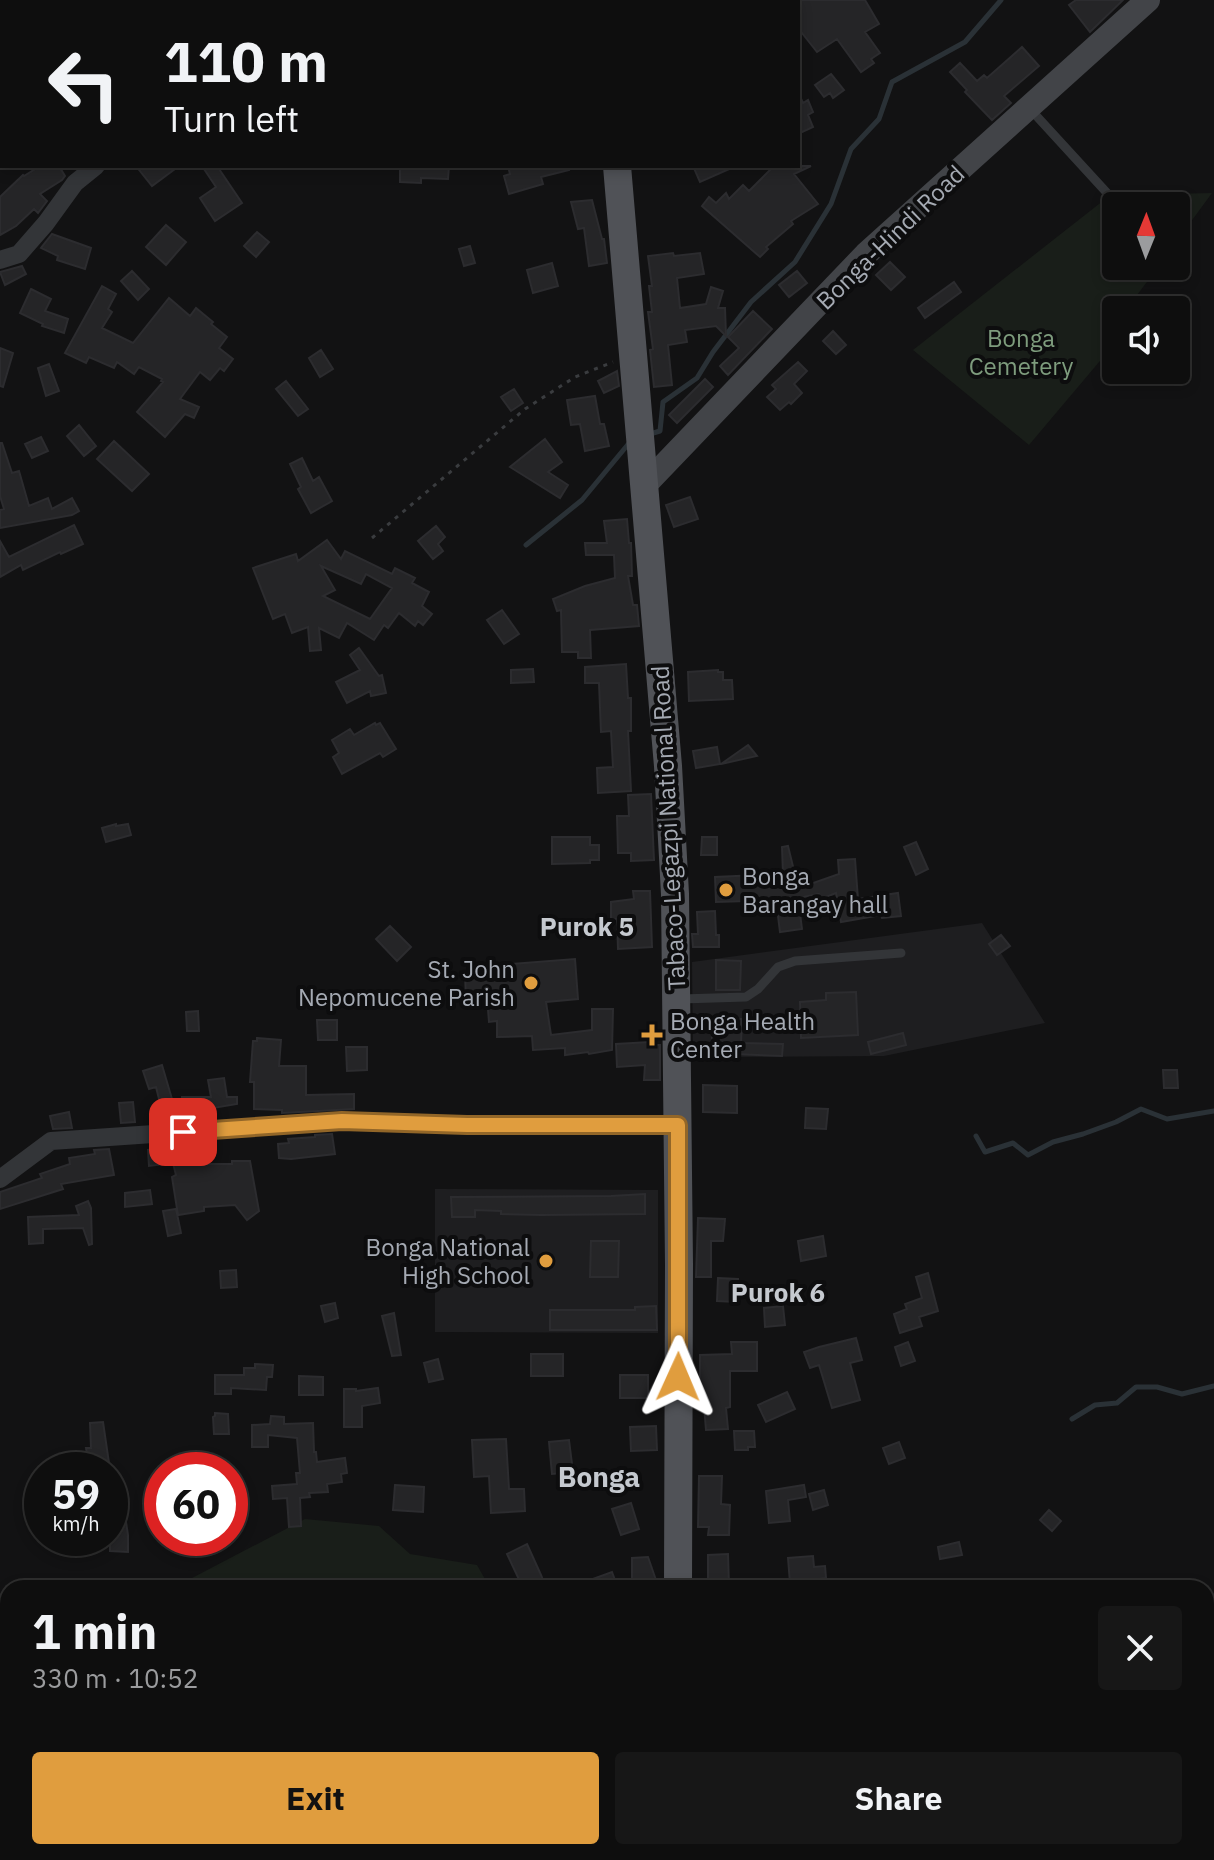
<!DOCTYPE html>
<html lang="en">
<head>
<meta charset="utf-8">
<style>
  :root { --surface:#0e0e0e; --page:#171717; --text:#f1f3f6; --muted:#9b9c9e; --line:#2e2e2e; --accent:#e09d3e }
  body { margin:0; font-family:"IBM Plex Sans",sans-serif; background:var(--page); color:var(--text); height:100vh; display:flex; flex-direction:column; font-size:30px; white-space:nowrap }
  * { box-sizing:border-box; margin:0 }
  p { font-size:26px; color:var(--muted) }
  .icon { flex:none; width:44px; height:44px; fill:none; stroke:currentColor; stroke-width:2; stroke-linecap:round; stroke-linejoin:round }
  .map { position:relative; flex:1; overflow:hidden }
  .sheet { position:absolute; left:0px; top:1580px; width:1214px; height:280px; display:flex; flex-direction:column; background:var(--surface); border-radius:24px 24px 0 0; box-shadow:0 4px 12px #0003,0 0 0 2px var(--line) }
  .sheet>* { flex:none }
  .top-card { position:absolute; left:0px; top:0px; width:800px; height:168px; box-shadow:0 4px 12px #0003,0 0 0 2px var(--line); background:#0e0e0e; color:var(--text); overflow:hidden }
  .needle { width:52px; rotate:1deg }
  .fabs { position:absolute; left:1102px; top:192px; display:grid; gap:16px }
  .fabs a { display:grid; place-items:center; width:88px; height:88px; border-radius:8px; background:var(--surface); box-shadow:0 4px 12px #0003,0 0 0 2px var(--line); font-size:40px }
  .speed { position:absolute; left:24px; top:1452px; display:flex; gap:16px; font-size:40px; font-weight:700; text-align:center }
  .speed>* { display:grid; place-content:center; width:104px; height:104px; border-radius:50%; background:var(--surface); box-shadow:0 4px 12px #0003,0 0 0 2px var(--line); line-height:1 }
  .speed small { font-size:20px; font-weight:400 }
  .speed .limit { border:12px solid #d22; background:#fff; color:#111 }
  .pin { position:absolute; display:grid; place-items:center; width:68px; height:68px; color:#fff; margin:-34px; border-radius:16px; box-shadow:0 4px 12px #0006 }
  .me { position:absolute; width:88px; margin:-44px; rotate:1deg; stroke-linejoin:round; filter:drop-shadow(0 0 6px #0008) }
  .turn { display:flex; align-items:center; gap:28px; height:168px; padding:0 32px; font-size:36px }
  .turn .icon { width:104px; height:104px; stroke-width:2.5 }
  .turn b { display:block; font-size:56px; line-height:68px }
  .round { display:grid; place-items:center; flex:none; width:84px; height:84px; border-radius:8px; background:var(--page) }
  .overview { display:flex; align-items:center; justify-content:space-between; height:136px; padding:0 32px }
  h1 { font-size:48px; font-weight:700; line-height:60px }
  .action { display:flex; gap:16px; margin-top:auto; padding:16px 32px }
  .action a { flex:1; height:92px; border-radius:8px; background:var(--accent); color:#111; font-size:32px; font-weight:700; line-height:92px; text-align:center }
  .action a+a { background:var(--page); color:var(--text) }
  .map>svg:first-child { display:block }
  .built { fill:#1e1e20 }
  .green { fill:#191e19 }
  .lines { fill:none; stroke-linecap:round; stroke-linejoin:round }
  .stream { stroke:#2a3136; stroke-width:5 }
  .river { stroke:#2a3136; stroke-width:28 }
  .building { fill:#252527; stroke:#2c2c2f; stroke-width:2; fill-rule:evenodd }
  .path { stroke:#3a3c3f; stroke-width:3; stroke-dasharray:4 6; stroke-linecap:butt }
  .lane { stroke:#333538; stroke-width:9 }
  .street { stroke:#333538; stroke-width:18 }
  .secondary { stroke:#424448; stroke-width:24 }
  .primary { stroke:#505257; stroke-width:28 }
  .route-casing { stroke:#926628; stroke-width:20 }
  .route { stroke:#e09d3e; stroke-width:14 }
  .poi-dot { fill:#e09d3e; stroke:#0d0d0e; stroke-width:3 }
  .labels { text-anchor:middle; dominant-baseline:central; stroke-width:8; stroke-linejoin:round; paint-order:stroke }
  .street-label { font-size:24px; fill:#a5aab3; stroke:#0d0d0e }
  .park-label { font-size:24px; fill:#7e9c7d; stroke:#0d0d0e }
  .poi-label { font-size:24px; fill:#a5aab3; stroke:#0d0d0e; text-anchor:start }
  .neighbourhood-label { font-size:26px; font-weight:bold; fill:#c5c9cf; stroke:#0d0d0e }
  .quarter-label { font-size:28px; font-weight:bold; fill:#c5c9cf; stroke:#0d0d0e }
</style>
</head>
<body>
<div class="map">
<svg width="1214" height="1860" viewBox="0 0 1214 1860">
  <rect width="100%" height="100%" fill="#121213"/>
  <path class="built" d="M982,923L1045,1023L884,1056L693,1057L692,962Z
    M435,1189L658,1190V1333L435,1332Z
    M693,1852H877V1860H693Z"/>
  <path class="green" d="M1113,193L1124,204L1168,194L1212,193L1176,242V206H1116V266H1159L1134,299L1129,310H1116V334L1105,355L1029,445L913,350Z
    M305,1519L379,1526L410,1554L477,1565L490,1588H173Z
    M52,1852H305L301,1860H53Z"/>
  <g class="lines">
    <path class="stream" d="M650,434L660,431L663,402L697,378L713,352L751,302L795,262L831,204L851,149L879,119L892,82L965,42L1001,0
      M526,545L582,500L630,442
      M976,1136L985,1152L1013,1143L1028,1155L1053,1142L1083,1134L1116,1122L1141,1109L1167,1119L1214,1111
      M1072,1419L1095,1405L1117,1403L1136,1387H1157L1182,1394L1214,1386"/>
    <path class="river" d="M18,2L22,0"/>
  </g>
  <path class="building" d="M798,0H865L879,24L865,32L880,53L871,59L874,63L861,72L837,39L817,52L798,28Z
    M1076,0H1123L1090,32L1069,5Z
    M1022,47L1039,66L1004,96L1011,103L992,120L965,92L967,90L950,72L960,63L977,81L984,75L987,78Z
    M831,74L844,90L833,98L830,93L824,97L815,85Z
    M798,92L803,103L808,100L813,112L808,115L813,127L798,134Z
    M40,166H59L65,176L62,180L40,194L47,201L38,213L34,209L16,226L0,235V197L23,175L24,176Z
    M136,166H179L152,186Z
    M202,166H217L242,203L215,221L200,198L216,187Z
    M400,166H449L448,179L421,178V183L400,182Z
    M508,166H568L569,170L541,177L543,184L509,194L504,176L510,174Z
    M693,166H736L700,182Z
    M774,166H811L794,174L818,204L791,221L793,224L766,247L768,249L760,257L702,206L709,197L716,203L726,193L729,199L743,185L749,191Z
    M592,200L602,239H604L607,263L589,266L584,228L578,229L571,202Z
    M166,225L186,242L166,265L146,247Z
    M257,232L269,242L256,257L244,246Z
    M52,234L91,248L85,269L57,260L58,256L41,248Z
    M470,246L475,263L464,266L459,249Z
    M673,253L674,256L700,253L704,274L677,278L680,308L706,304L711,287L723,291L718,308H725L726,336L716,326L685,330L687,342L668,345L672,385L654,387L650,350L653,349L648,312H652L649,286H652L648,256Z
    M890,262L905,277L891,290L876,275Z
    M552,263L558,286L533,293L527,270Z
    M22,266L26,274L5,285L0,272Z
    M132,271L149,289L138,300L121,281Z
    M797,271L807,283L789,297L779,285Z
    M954,282L961,292L925,318L918,308Z
    M102,286L116,294L108,309L112,312L102,328L133,343L169,298L190,316L196,308L213,322L211,324L227,337L219,348L233,359L224,371L220,368L210,380L200,372L180,399L199,407L194,418L185,414L165,437L137,412L163,382L161,381L162,379L139,367L134,374L117,362L114,368L89,357L86,363L65,353Z
    M31,289L51,299L45,311L68,319L64,333L42,326L43,324L20,313Z
    M753,311L772,329L728,375L720,366L739,348L728,337Z
    M833,331L846,345L836,354L823,341Z
    M0,348L13,353L3,387L0,386Z
    M321,350L333,369L320,377L309,358Z
    M798,362L807,371L794,384L802,393L791,404L789,402L780,410L767,397L776,389L772,385Z
    M49,364L59,391L46,396L38,368Z
    M617,371L619,386L604,393L598,381Z
    M705,379L713,387L677,423L669,415Z
    M286,381L308,409L298,416L276,389Z
    M514,389L523,403L511,411L501,397Z
    M595,396L600,424H604L609,446L585,451L580,424L571,425L567,400Z
    M79,425L96,446L84,456L67,436Z
    M41,437L48,451L32,458L25,444Z
    M545,439L562,462L548,472L568,485L560,498L510,467Z
    M114,441L149,474L132,491L97,459Z
    M0,443H2L12,473L19,471L29,506L48,498L52,509L72,498L79,511L72,515L0,528V510L4,509L0,496Z
    M302,458L313,481L319,477L332,501L311,513L298,489L301,487L290,464Z
    M690,497L698,519L674,527L666,505Z
    M627,519L629,543H631L632,576H628L633,605H637L639,626L590,630L591,658H578V652H562L561,610L557,611L553,599L585,586L615,578L614,555H586L585,543H607L604,521Z
    M74,525L83,544L61,554L60,552L23,570L21,565L0,577V541L9,557Z
    M436,526L445,537L438,544L443,551L433,559L418,541Z
    M327,540L341,559L345,551L392,574L395,568L415,578L412,583L429,592L422,606L432,614L423,625L418,621L415,626L399,613L388,628L384,625L374,640L347,623L339,638L319,628L321,650L310,651L308,627L292,633L285,614L273,619L253,568L296,554L298,561ZM321,566L361,584L366,574L392,588L370,619L323,596L335,590Z
    M502,610L519,634L504,644L487,620Z
    M359,648L379,676L382,675L386,693L371,696L370,691L347,703L336,682L360,670L350,655Z
    M626,664L628,698H631V731H628L631,791L598,793L597,768L613,767L611,731L601,732L599,683H585V667Z
    M533,669L534,682L511,683V670Z
    M718,670V672H723V680H732L733,699L689,701L688,672Z
    M375,723L376,725L380,723L396,749L383,757L380,753L342,774L333,757L339,753L332,740L350,729L354,735Z
    M748,745L757,756L721,764Z
    M717,747L720,764L696,768L693,751Z
    M651,794L654,860L631,861V853H618L617,816H629L628,795Z
    M116,824V826L128,824L131,835L106,842L102,828Z
    M552,837H590V845H599V860H590V863L552,864Z
    M702,837H717V855H701Z
    M916,842L928,869L916,875L904,847Z
    M788,846L797,883H801L802,887L839,874L838,860L855,859L858,899L898,893L901,916L882,918L881,915L841,922L836,893L821,899L819,894L798,898L802,929L780,932L776,900L716,902L715,877L783,874L782,847Z
    M633,891H650L652,947L618,949L617,919H611V902L634,899Z
    M715,911L716,935H719V947H693L692,934H698L697,912Z
    M390,926L411,947L397,961L376,939Z
    M1001,935L1010,946L997,955L989,944Z
    M575,959L578,999L546,1002L551,1035L592,1030V1009H613L612,1050L589,1054L588,1052L565,1055V1048L533,1050L532,1036L497,1037V1021L489,1022L487,997L466,998L465,975L485,973V966Z
    M716,960L741,961L740,990H716Z
    M856,992L858,1035L801,1038L800,1002L826,1000V993Z
    M198,1011L199,1031H187L186,1012Z
    M712,1019H742L741,1043L783,1044L782,1056L712,1053Z
    M317,1020H337V1040H318Z
    M903,1033L906,1045L871,1054L868,1042Z
    M257,1038L281,1040L279,1066H306V1095L354,1094V1109L282,1113V1110L254,1109V1082H250L253,1041H257Z
    M650,1042V1045H660V1080H644L645,1065L617,1067L616,1044Z
    M346,1047H367V1070L347,1071Z
    M162,1065L172,1099L160,1103L156,1087L149,1089L143,1071Z
    M1163,1070H1177L1178,1088H1164Z
    M224,1078L227,1097H237V1104L201,1110H182V1097H211L208,1080Z
    M703,1085L737,1086V1113L703,1112Z
    M133,1102L135,1122L121,1123L119,1103Z
    M806,1108L828,1109L826,1129L805,1128Z
    M69,1112L72,1128L53,1129L50,1116Z
    M332,1134L335,1154L291,1159L279,1158L278,1144L289,1143L288,1139L315,1137V1135Z
    M170,1146L185,1148L184,1155L204,1153V1164H232V1161H250L259,1211L247,1220L235,1205L204,1207V1211L178,1215L172,1177L176,1175L173,1163L149,1166L148,1150L170,1148Z
    M109,1149L114,1175L61,1184L63,1189L0,1209V1192L42,1178L40,1174L70,1164L69,1158L95,1154L94,1150Z
    M150,1190L152,1204L125,1207V1193Z
    M645,1194V1214L541,1215L501,1214V1211L475,1210V1217H452L451,1197L611,1196Z
    M88,1201L91,1208L92,1244L89,1245L83,1228L43,1229V1243L29,1244L28,1217L79,1215L76,1206Z
    M176,1209L181,1233L168,1236L163,1211Z
    M698,1218L725,1219L723,1241H711V1277H696Z
    M823,1236L826,1256L801,1261L798,1241Z
    M591,1241H619L618,1277H590Z
    M236,1270L237,1287L221,1288L220,1271Z
    M928,1273L938,1311L919,1317L922,1326L900,1333L894,1314L907,1309L905,1304L922,1298L916,1277Z
    M718,1278L738,1279L737,1302L717,1301Z
    M335,1303L338,1318L325,1322L321,1306Z
    M656,1306L657,1330H550V1310H635V1307Z
    M783,1306L785,1325L765,1327L764,1308Z
    M394,1313L401,1355L392,1356L382,1316Z
    M856,1338L862,1360L850,1363L860,1400L832,1408L819,1365L810,1368L804,1352L819,1347Z
    M731,1342H757V1371H730V1407L726,1408L728,1429L706,1430L704,1406H696V1394H700V1355L732,1354Z
    M908,1342L915,1361L901,1366L895,1347Z
    M531,1354H563V1376H531Z
    M438,1359L443,1379L429,1382L424,1363Z
    M255,1364L273,1365L272,1377H267L266,1390L231,1388V1394H215V1375H244V1368H255Z
    M620,1375H648V1398H620Z
    M299,1376L323,1377V1395H299Z
    M378,1388L380,1403L362,1406V1427H344V1389H356V1391Z
    M787,1392L795,1409L766,1422L758,1405Z
    M215,1413L228,1414L229,1434H214L213,1417L215,1416Z
    M271,1416L284,1417V1424L313,1423L314,1452H316L317,1462L345,1458L347,1473L341,1474L342,1482L327,1484L328,1492L309,1493L310,1497L300,1498L301,1526L289,1527L287,1498L273,1499L272,1486L297,1484L296,1473H300L297,1438L268,1435V1447H252V1425L270,1424Z
    M103,1422L109,1463L89,1466L86,1448H91L90,1423Z
    M656,1426L657,1450L631,1451L630,1427Z
    M734,1431H754L755,1447H748V1450H735Z
    M506,1439L509,1489H524L525,1511L491,1513L489,1476L474,1477L472,1440Z
    M569,1440L573,1472L552,1474L549,1442Z
    M899,1442L905,1458L889,1464L883,1448Z
    M699,1476H722L721,1504L730,1505L729,1535H708L709,1527H698Z
    M395,1485L424,1487L423,1512L393,1510Z
    M804,1485L806,1497L788,1500L790,1521L769,1523L766,1491Z
    M824,1490L828,1505L813,1510L809,1494Z
    M631,1503L639,1529L621,1535L612,1509Z
    M124,1509L128,1535V1552L110,1551V1511Z
    M1049,1510L1061,1521L1052,1531L1040,1520Z
    M959,1542L962,1555L940,1559L938,1547Z
    M527,1544L541,1575L546,1588H523L507,1554Z
    M728,1554L729,1586H708V1555Z
    M813,1556L814,1567L825,1566L826,1578L790,1583L788,1558Z
    M648,1557L657,1583L632,1584V1558Z
    M612,1572L618,1588H572L571,1587Z"/>
  <g class="lines">
    <path class="path" d="M372,538L525,409L575,377L613,362"/>
    <path class="lane" d="M1031,110L1119,206
      M681,999L746,997L758,989L778,967L795,961L901,953"/>
    <path class="street" d="M0,260L19,254L46,223L75,183L96,166
      M0,1179L51,1141L342,1121L467,1125H678
      M1206,1709H1214"/>
    <path class="secondary" d="M644,486L866,254L1148,0"/>
    <path class="primary" d="M604,0V2
      M617,166L668,766L675,894L679,1264L678,1588
      M677,1860V1852"/>
  </g>
  <g class="lines">
    <g class="route-casing">
      <path id="route" d="M183,1132L342,1121L467,1125H678V1377"/>
    </g>
    <use href="#route" class="route"/>
  </g>
  <g class="poi-dot">
    <circle cx="726" cy="890" r="8"/>
    <circle cx="531" cy="983" r="8"/>
    <path d="M648 1023h8v8h8v8h-8v8h-8v-8h-8v-8h8z"/>
    <circle cx="546" cy="1261" r="8"/>
  </g>
  <g class="labels">
    <g class="street-label">
      <text transform="translate(890 237) rotate(-44)">Bonga-Hindi Road</text>
      <text transform="translate(668 828) rotate(-93)">Tabaco-Legazpi National Road</text>
    </g>
    <g class="park-label">
      <text x="1021" y="338">Bonga<tspan x="1021" dy="28">Cemetery</tspan></text>
    </g>
    <g class="poi-label">
      <text x="742" y="876">Bonga<tspan x="742" dy="28">Barangay hall</tspan></text>
      <text x="515" y="969" text-anchor="end">St. John<tspan x="515" dy="28">Nepomucene Parish</tspan></text>
      <text x="670" y="1021">Bonga Health<tspan x="670" dy="28">Center</tspan></text>
      <text x="530" y="1247" text-anchor="end">Bonga National<tspan x="530" dy="28">High School</tspan></text>
    </g>
    <g class="neighbourhood-label">
      <text x="587" y="926">Purok 5</text>
      <text x="778" y="1292">Purok 6</text>
    </g>
    <g class="quarter-label">
      <text x="599" y="1476">Bonga</text>
    </g>
  </g>
</svg>
<div class="fabs">
<a><svg class="needle" viewBox="-14 -14 28 28"><path d="M0-13l5 13h-10z" fill="#e53935"/><path d="M0 13l5-13h-10z" fill="#9b9c9e"/></svg></a>
<a><svg class="icon" aria-label="sound" viewBox="0 0 24 24"><path d="M4 9h4l5-4v14l-5-4H4zM17 9q2 3 0 6"/></svg></a>
</div>
<div class="speed"><div>59<small>km/h</small></div><div class="limit">60</div></div>
<div class="pin" style="left:183px;top:1132px;background:#d93025"><svg class="icon" aria-label="arrive" viewBox="0 0 24 24"><path d="M6 21V4h12l-3 4 3 4H6"/></svg></div>
<svg class="me" style="left:678px;top:1377px" viewBox="-20 -20 40 40"><path d="M0-17L14 15 0 8-14 15z" fill="#e09d3e" stroke="#fff" stroke-width="4"/></svg>
<div class="top-card">
<div class="turn"><svg class="icon" aria-label="left" viewBox="0 0 24 24"><path d="M17 20v-9H6M10 6l-5 5 5 5"/></svg><div><b>110 m</b>Turn left</div></div>
</div>
<section class="sheet">
<div class="overview"><div><h1>1 min</h1><p>330 m · 10:52</p></div><a class="round"><svg class="icon" aria-label="close" viewBox="0 0 24 24"><path d="M6 6l12 12M18 6L6 18"/></svg></a></div>
<div class="action"><a>Exit</a><a>Share</a></div>
</section>
</div>
</body>
</html>
